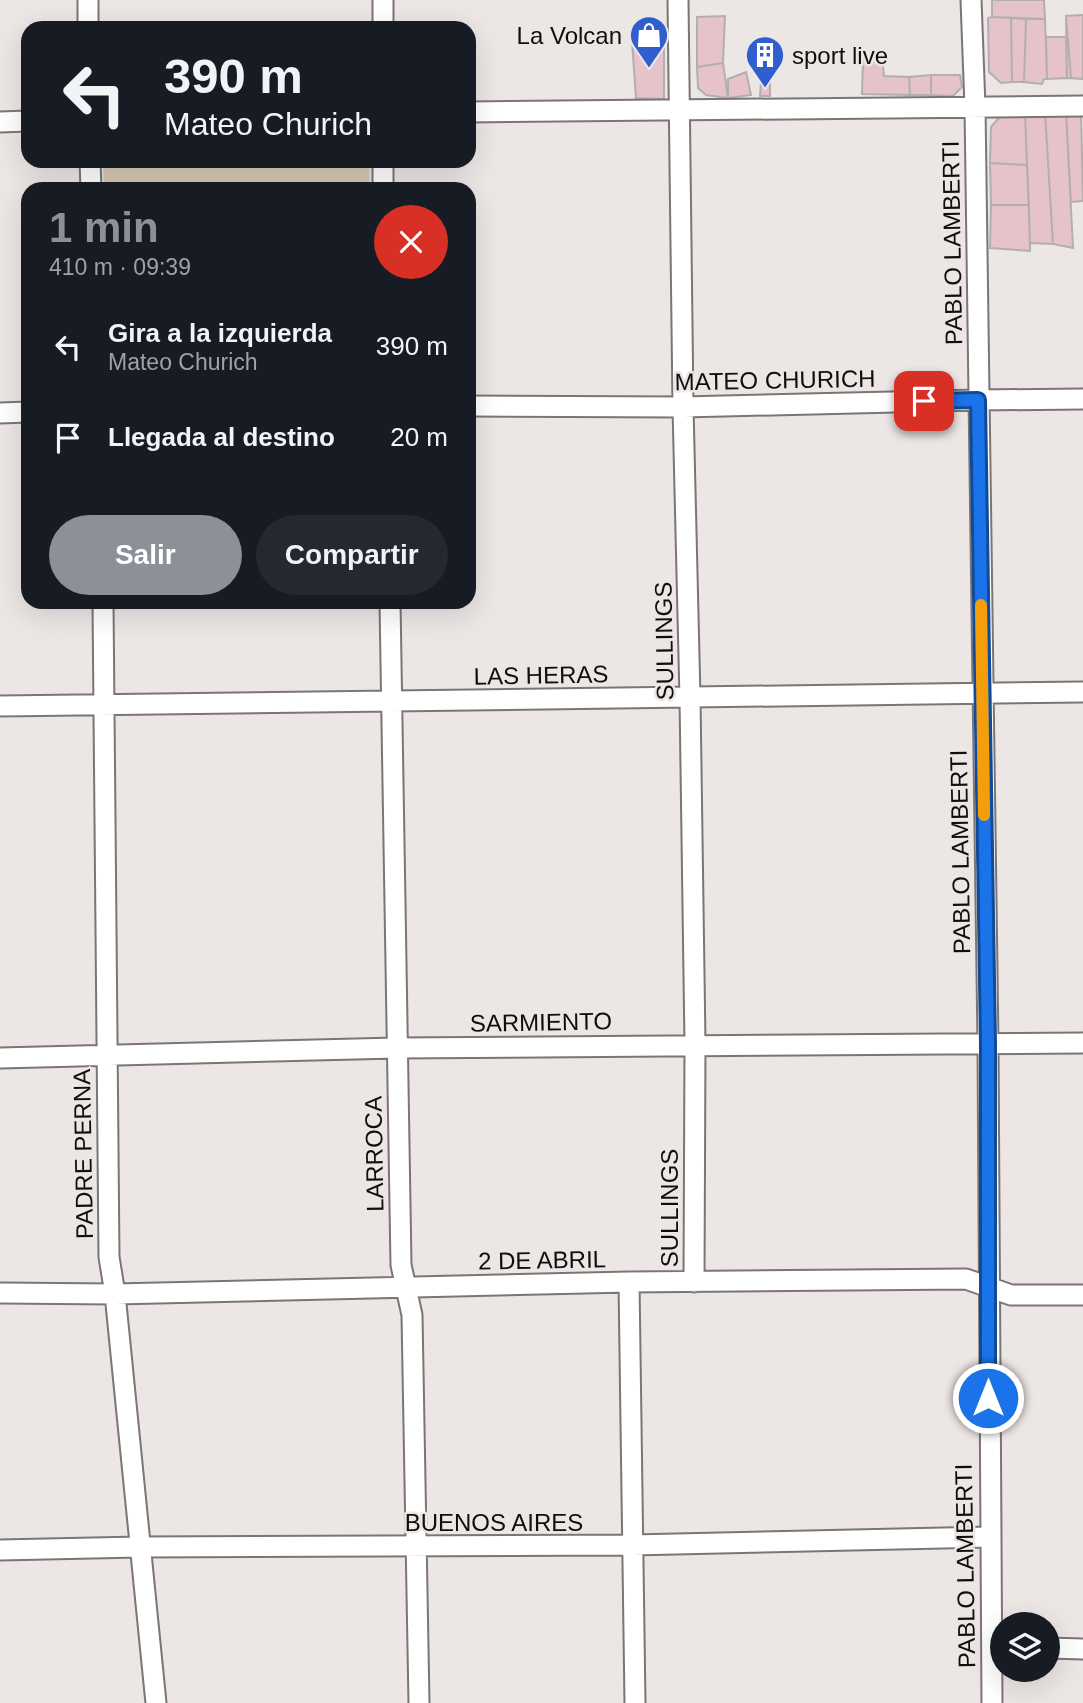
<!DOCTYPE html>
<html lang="es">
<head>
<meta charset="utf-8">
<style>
  :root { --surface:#171b24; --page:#242831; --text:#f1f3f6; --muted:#9ea1a6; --accent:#8c9099 }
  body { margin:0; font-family:Helvetica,sans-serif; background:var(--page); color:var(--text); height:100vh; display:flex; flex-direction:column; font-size:26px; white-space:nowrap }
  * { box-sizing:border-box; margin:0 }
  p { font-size:23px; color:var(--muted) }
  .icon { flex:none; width:38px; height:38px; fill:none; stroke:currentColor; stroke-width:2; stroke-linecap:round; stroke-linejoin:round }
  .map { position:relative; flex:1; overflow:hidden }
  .panel { position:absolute; left:21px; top:182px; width:455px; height:427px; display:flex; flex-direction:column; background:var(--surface); border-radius:21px; box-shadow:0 7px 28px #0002 }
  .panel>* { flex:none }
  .guide { position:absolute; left:21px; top:21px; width:455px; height:147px; border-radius:21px; box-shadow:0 7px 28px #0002; background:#171b24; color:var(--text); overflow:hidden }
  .fabs { position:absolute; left:990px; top:1612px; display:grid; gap:14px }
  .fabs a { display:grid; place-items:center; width:70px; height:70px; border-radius:50%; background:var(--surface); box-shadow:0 7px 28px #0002; font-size:35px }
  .pin { position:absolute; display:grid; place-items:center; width:60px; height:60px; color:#fff; margin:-30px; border-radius:14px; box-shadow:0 4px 10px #0006 }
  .me { position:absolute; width:77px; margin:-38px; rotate:0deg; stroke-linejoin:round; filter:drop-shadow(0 0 5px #0008) }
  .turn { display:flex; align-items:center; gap:24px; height:147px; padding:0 28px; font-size:32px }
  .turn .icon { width:91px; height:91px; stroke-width:2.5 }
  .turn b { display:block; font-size:49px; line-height:60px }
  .round { display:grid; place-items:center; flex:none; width:74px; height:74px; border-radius:37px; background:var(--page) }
  .overview { display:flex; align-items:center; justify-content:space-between; height:119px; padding:0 28px }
  h1 { font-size:42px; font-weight:700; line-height:52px; color:var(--accent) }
  .cta { display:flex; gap:14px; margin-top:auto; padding:14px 28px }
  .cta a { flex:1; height:80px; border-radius:42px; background:var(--accent); color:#fff; font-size:28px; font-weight:700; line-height:80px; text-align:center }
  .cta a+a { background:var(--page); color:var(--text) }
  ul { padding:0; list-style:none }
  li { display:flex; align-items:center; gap:21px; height:91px; padding:0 28px }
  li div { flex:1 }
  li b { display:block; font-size:26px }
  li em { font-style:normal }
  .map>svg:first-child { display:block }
  .green { fill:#d8cab4 }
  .building { fill:#e6c3ca; stroke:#b3aeaf; stroke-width:2 }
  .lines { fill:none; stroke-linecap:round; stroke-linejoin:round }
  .minor-casing { stroke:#7b7574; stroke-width:23 }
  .minor { stroke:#fff; stroke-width:19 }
  .route-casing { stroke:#114b97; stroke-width:18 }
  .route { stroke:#1a73e8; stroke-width:12 }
  .slow { stroke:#f59e0b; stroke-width:12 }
  .labels { text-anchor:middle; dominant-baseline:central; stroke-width:5; stroke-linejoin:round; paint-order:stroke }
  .poi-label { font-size:24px; fill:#100e0e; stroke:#ece6e5; text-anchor:end }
  .street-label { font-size:24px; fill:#100e0e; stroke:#ece6e5 }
</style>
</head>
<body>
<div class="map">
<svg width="1083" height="1703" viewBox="0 0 1083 1703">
  <rect width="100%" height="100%" fill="#ece6e5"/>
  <path class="green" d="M103,161H369L370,189H104Z"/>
  <path class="building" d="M992,0H1044L1045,19L992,17Z
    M1083,15V79L1067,78L1066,16Z
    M1083,15V79L1071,78L1066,16Z
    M725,16L723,63L697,67V17Z
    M992,17L1011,18L1012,82L1001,83L989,72L988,18Z
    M1011,18L1026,19L1024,82H1012Z
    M1026,19H1045L1047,79H1044L1042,84L1024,82Z
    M1046,37H1066L1067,78L1047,79Z
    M664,40V99L636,98L632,41Z
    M882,57L884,76L909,77L910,95L862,94L863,61Z
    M723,63L728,98L706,95L698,88L697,67Z
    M746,72L751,95L728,98V79Z
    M931,75H960L962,87L953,96L931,95Z
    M931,75V95H910L909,77Z
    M770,81V96H760L761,82Z
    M1004,112L1025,113L1027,165L990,163L991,127Z
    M1045,112H1066L1073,248L1053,244Z
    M1045,112L1053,244L1030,243L1025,113Z
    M1066,112H1081L1083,201L1071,202Z
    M990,163L1027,165L1029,205H991Z
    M991,205H1029L1030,251L990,248Z
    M469,425H474V450H469Z"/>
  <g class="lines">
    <g class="minor-casing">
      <path id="minor" d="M88,0V28
        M678,0L683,407L690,698L695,1044L694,1282
        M971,0L975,107L988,1044L992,1703
        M383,28V0
        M469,112L1083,106
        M0,122L28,121
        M90,161L91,189
        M383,161V189
        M469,406L683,407L978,400L1083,399
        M0,413L28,412
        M103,602L109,1257L115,1294L156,1703
        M390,602L401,1265L412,1315L419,1703
        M0,706L1083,692
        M0,1058L396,1048L1083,1043
        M629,1282L635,1703
        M0,1293L115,1294L629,1282L966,1279L1011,1295H1083
        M0,1550L139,1547L632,1545L989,1537
        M1048,1648L1083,1649"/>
    </g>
    <use href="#minor" class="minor"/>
  </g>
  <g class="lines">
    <g class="route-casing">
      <path id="route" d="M924,401L978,400L988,1044V1398"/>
    </g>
    <use href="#route" class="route"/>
    <path class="slow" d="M981,605L984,815"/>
  </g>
  <defs>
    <g id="shop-pin" transform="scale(2.0125)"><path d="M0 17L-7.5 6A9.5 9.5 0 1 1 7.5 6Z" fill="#315ece" stroke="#ece6e5"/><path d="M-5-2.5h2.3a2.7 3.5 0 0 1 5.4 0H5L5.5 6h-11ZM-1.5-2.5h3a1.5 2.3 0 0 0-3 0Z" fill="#fff"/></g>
    <g id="building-pin" transform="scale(2.0125)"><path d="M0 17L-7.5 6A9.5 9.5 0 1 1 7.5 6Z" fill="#315ece" stroke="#ece6e5"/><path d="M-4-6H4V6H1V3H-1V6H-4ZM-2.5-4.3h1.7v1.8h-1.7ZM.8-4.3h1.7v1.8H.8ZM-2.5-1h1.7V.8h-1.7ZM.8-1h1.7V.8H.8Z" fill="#fff"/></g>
  </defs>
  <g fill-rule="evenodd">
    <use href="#shop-pin" x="649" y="35"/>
    <use href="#building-pin" x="765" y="55"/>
  </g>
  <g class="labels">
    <g class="poi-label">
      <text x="622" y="35">La Volcan</text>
      <text x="792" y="55" text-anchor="start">sport live</text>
    </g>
    <g class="street-label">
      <text transform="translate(952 243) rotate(-91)">PABLO LAMBERTI</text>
      <text transform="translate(775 380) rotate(-1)">MATEO CHURICH</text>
      <text transform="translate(664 641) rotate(-91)">SULLINGS</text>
      <text transform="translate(541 675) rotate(-1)">LAS HERAS</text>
      <text transform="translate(960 852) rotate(-91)">PABLO LAMBERTI</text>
      <text transform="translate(541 1022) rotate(-1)">SARMIENTO</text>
      <text transform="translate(83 1154) rotate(-91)">PADRE PERNA</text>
      <text transform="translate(374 1154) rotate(-91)">LARROCA</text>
      <text transform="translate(669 1208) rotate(-90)">SULLINGS</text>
      <text transform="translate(542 1260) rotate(-1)">2 DE ABRIL</text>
      <text x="494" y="1522">BUENOS AIRES</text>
      <text transform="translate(965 1566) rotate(-91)">PABLO LAMBERTI</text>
    </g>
  </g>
</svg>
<div class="fabs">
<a><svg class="icon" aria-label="layers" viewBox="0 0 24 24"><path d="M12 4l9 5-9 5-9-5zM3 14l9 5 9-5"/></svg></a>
</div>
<div class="pin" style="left:924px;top:401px;background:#d93025"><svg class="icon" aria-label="arrive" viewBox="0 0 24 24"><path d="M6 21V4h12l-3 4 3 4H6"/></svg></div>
<svg class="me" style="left:988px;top:1398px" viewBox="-20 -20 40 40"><circle r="17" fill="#1a73e8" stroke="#fff" stroke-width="3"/><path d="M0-11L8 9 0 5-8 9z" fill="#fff"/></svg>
<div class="guide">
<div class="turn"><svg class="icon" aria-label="left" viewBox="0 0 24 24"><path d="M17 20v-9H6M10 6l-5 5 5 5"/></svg><div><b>390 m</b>Mateo Churich</div></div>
</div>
<section class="panel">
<div class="overview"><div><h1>1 min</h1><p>410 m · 09:39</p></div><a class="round" style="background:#d93025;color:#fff"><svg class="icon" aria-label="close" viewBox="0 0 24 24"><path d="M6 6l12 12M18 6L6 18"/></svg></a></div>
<ul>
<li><svg class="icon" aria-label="left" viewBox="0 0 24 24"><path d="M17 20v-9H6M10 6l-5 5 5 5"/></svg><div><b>Gira a la izquierda</b><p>Mateo Churich</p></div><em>390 m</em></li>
<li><svg class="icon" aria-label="arrive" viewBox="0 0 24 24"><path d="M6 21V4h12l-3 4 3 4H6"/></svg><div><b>Llegada al destino</b></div><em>20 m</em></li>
</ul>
<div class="cta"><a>Salir</a><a>Compartir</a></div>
</section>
</div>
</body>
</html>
